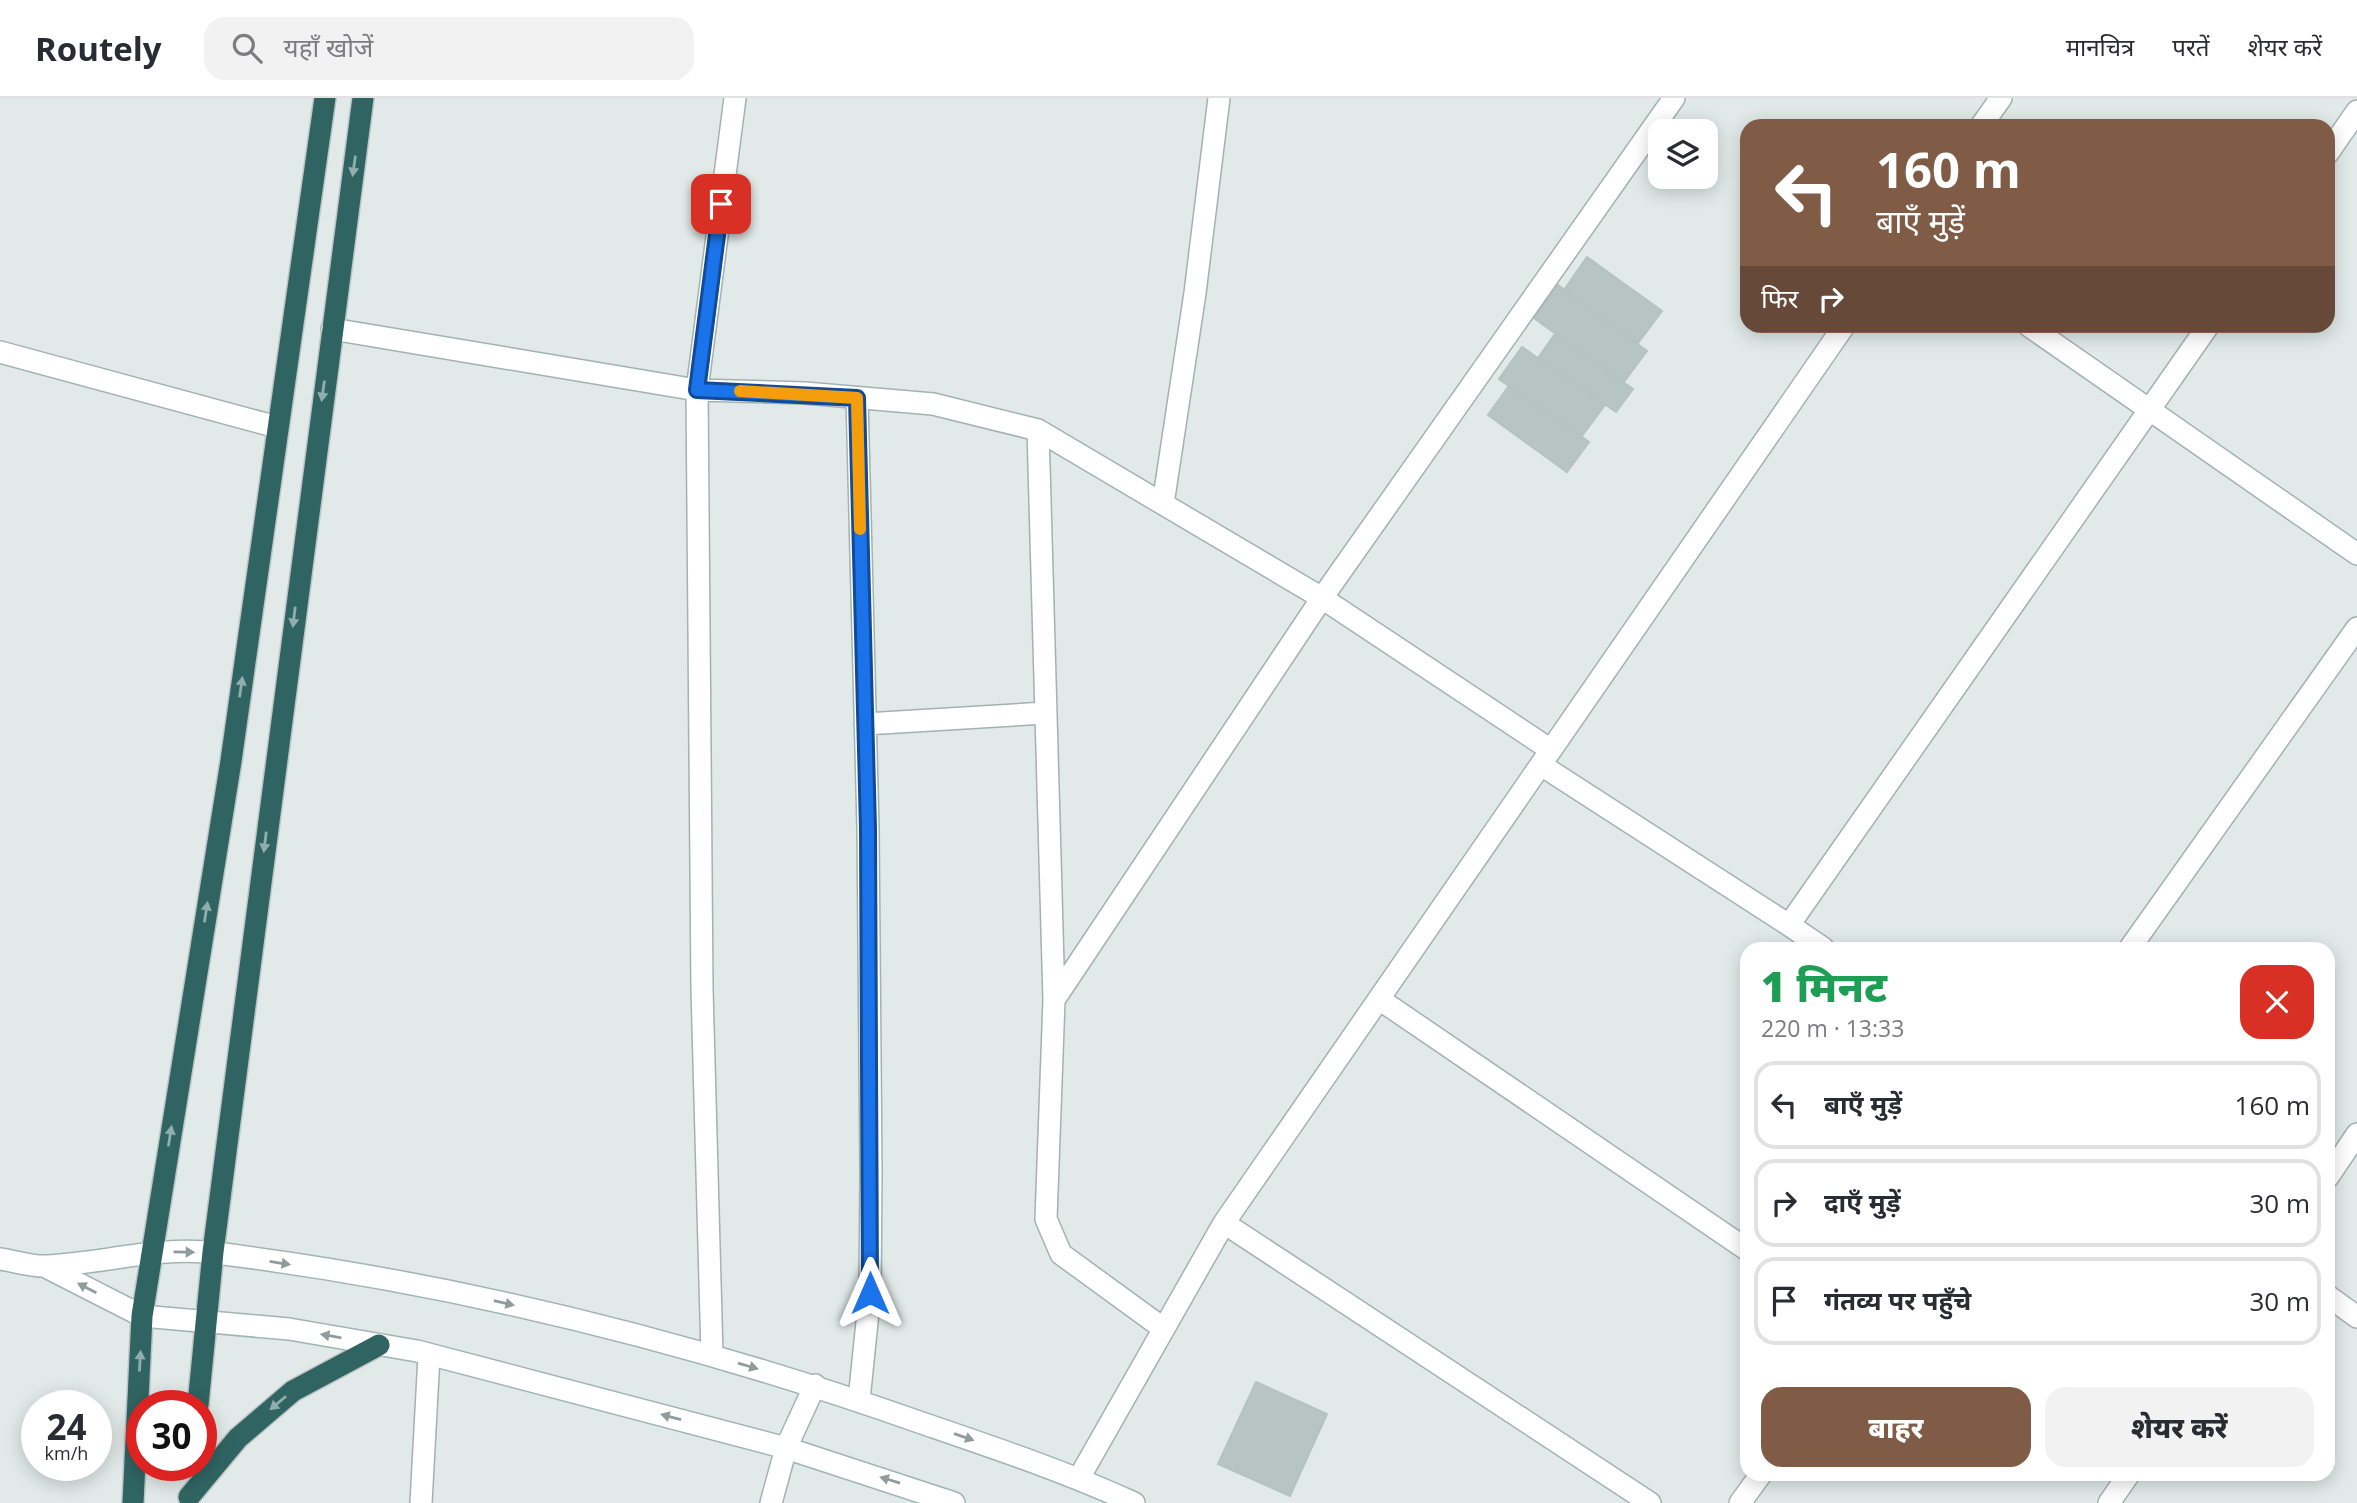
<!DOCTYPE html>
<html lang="hi">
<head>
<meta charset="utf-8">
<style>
  :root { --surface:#fff; --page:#f2f2f3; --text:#2b2b33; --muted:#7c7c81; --line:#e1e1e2; --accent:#805c47 }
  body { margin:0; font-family:"Open Sans","Noto Sans Devanagari",sans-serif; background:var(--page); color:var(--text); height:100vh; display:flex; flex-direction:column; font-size:26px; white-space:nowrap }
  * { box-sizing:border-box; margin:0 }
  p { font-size:23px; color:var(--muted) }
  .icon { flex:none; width:38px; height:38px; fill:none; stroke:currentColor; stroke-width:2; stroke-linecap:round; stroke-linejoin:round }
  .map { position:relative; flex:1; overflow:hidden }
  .side { position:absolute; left:1740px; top:844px; width:595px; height:539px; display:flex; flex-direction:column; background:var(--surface); border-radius:21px; box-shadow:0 4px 18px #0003 }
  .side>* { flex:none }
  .guide { position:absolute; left:1740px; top:21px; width:595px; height:214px; border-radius:21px; box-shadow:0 4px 18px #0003; background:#805c47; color:#fff; overflow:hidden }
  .tools { position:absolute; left:1648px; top:21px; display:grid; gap:14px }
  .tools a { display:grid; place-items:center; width:70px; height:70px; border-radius:14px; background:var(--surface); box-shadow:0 4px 18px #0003; font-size:35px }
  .speed { position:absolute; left:21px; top:1292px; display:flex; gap:14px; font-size:35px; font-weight:700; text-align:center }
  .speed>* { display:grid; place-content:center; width:91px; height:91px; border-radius:50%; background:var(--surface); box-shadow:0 4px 18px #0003; line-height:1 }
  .speed small { font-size:18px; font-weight:400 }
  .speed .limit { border:10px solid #d22; background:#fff; color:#111 }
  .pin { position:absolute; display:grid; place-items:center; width:60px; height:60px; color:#fff; margin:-30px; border-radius:14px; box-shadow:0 4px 10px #0006 }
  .me { position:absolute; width:77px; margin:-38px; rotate:0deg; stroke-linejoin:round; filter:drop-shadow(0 0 5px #0008) }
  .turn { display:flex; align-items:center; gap:24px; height:147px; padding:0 21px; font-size:32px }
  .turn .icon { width:91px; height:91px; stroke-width:2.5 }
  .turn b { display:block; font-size:49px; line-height:60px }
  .then { display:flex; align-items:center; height:66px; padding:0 21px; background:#0003; gap:14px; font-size:26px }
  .round { display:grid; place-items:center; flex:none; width:74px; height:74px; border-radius:21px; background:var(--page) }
  .overview { display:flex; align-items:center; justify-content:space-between; height:119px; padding:0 21px }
  h1 { font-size:42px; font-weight:800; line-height:52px; color:#1e9e55 }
  .primary-button { display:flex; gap:14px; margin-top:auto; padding:14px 21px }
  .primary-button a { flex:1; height:80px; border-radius:21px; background:var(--accent); color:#fff; font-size:28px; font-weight:800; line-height:80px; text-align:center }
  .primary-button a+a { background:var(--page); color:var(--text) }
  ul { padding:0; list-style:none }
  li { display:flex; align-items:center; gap:21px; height:88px; margin:0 14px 10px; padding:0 7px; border:4px solid var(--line); border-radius:21px }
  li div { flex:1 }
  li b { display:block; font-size:26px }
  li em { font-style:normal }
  header { display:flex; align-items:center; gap:42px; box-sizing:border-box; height:98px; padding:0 35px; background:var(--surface); border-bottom:2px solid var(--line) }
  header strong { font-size:33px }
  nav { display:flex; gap:38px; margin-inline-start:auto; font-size:24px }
  .search { width:490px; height:63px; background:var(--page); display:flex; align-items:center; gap:18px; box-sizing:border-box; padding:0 24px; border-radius:21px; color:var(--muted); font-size:26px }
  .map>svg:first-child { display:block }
  .building { fill:#b6c5c1; stroke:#b4c3bf; stroke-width:2 }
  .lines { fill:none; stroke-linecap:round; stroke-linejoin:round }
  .street-casing { stroke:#a4b2af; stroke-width:24 }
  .secondary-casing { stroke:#a0b5b1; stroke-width:24 }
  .highway-casing { stroke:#bdc4c3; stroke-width:24 }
  .street { stroke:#fff; stroke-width:21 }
  .secondary { stroke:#fff; stroke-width:21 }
  .highway { stroke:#306462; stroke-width:21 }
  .oneway { fill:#90aeac }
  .oneway2 { fill:#909c9b }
  .route-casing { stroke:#114b97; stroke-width:18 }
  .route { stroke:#1a73e8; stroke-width:12 }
  .slow { stroke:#f59e0b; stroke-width:12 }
</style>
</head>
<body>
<header>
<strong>Routely</strong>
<div class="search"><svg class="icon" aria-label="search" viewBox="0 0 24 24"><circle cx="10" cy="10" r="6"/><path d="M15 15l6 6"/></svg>यहाँ खोजें</div>
<nav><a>मानचित्र</a><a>परतें</a><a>शेयर करें</a></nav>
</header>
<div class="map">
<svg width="2357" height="1405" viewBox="0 0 2357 1405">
  <rect width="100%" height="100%" fill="#e1eae8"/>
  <path class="building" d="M1587,159L1662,213L1638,245L1564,192Z
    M1558,187L1647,253L1623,285L1534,220Z
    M1555,236L1633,291L1616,314L1538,260Z
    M1522,249L1605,307L1581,339L1499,281Z
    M1509,288L1589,344L1567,374L1488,317Z
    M1256,1284L1327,1316L1290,1398L1218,1366Z"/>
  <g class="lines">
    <g class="street-casing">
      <path id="street" d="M1981,28L2001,0
        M2328,55L2357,13
        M2029,228L2357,456
        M332,231L697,292L805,295L933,306L1038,332L1322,500L1551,652
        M0,254L277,329
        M857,300L868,730L871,1075L870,1195L859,1302
        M1038,332L1054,902
        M1163,406L1195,195L1219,0
        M865,626L1045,615
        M1541,667L1789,827
        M1823,850L1789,827L2208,228
        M2130,850L2357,530
        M1379,901L1746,1151
        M2328,1079L2357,1036
        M1224,1125L1650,1405
        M2328,1198L2357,1219
        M1164,1231L1061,1156L1046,1121L1054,902L1322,500L1674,0
        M712,1257L702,891L697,292L735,0
        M1079,1380L1224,1125L1844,228
        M421,1405L429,1258
        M771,1405L786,1350L815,1287
        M1740,1405L1761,1376
        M2109,1405L2129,1376"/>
    </g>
    <g class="secondary-casing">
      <path id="secondary" d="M0,1161C15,1163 32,1169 46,1168C104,1165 159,1148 216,1155C456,1185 692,1244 919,1324C992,1349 1064,1373 1134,1405
        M44,1168L142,1218L289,1231L417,1253L786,1350L954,1405"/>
    </g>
    <g class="highway-casing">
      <path id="highway" d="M198,1307L213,1154L363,0
        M189,1399L238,1340L293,1293L379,1247
        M133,1405L142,1218L231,663L325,0"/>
    </g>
    <use href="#street" class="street"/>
    <use href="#secondary" class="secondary"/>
    <use href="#highway" class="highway"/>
  </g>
  <defs><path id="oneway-solid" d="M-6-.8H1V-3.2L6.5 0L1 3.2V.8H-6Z" transform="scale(1.75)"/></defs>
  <g class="oneway">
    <use href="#oneway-solid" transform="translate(354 68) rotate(98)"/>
    <use href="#oneway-solid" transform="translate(323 293) rotate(98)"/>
    <use href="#oneway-solid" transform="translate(294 519) rotate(97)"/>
    <use href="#oneway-solid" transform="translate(241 589) rotate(-82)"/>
    <use href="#oneway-solid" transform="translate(265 744) rotate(97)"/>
    <use href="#oneway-solid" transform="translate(206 814) rotate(-81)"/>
    <use href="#oneway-solid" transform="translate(170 1038) rotate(-81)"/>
    <use href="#oneway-solid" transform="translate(140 1263) rotate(-87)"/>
    <use href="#oneway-solid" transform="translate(278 1305) rotate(140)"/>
  </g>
  <g class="oneway2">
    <use href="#oneway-solid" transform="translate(184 1154) rotate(1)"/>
    <use href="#oneway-solid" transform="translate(280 1165) rotate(9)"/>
    <use href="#oneway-solid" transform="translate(87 1190) rotate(-153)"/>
    <use href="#oneway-solid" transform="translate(504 1205) rotate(13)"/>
    <use href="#oneway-solid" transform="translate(331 1238) rotate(-170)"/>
    <use href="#oneway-solid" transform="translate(748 1268) rotate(16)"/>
    <use href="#oneway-solid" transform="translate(671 1319) rotate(-165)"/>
    <use href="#oneway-solid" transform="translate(964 1339) rotate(19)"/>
    <use href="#oneway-solid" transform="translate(890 1382) rotate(-163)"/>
  </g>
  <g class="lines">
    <g class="route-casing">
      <path id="route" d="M721,106L697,292L857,300L868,730L870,1195"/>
    </g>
    <use href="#route" class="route"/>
    <path class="slow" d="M740,293L857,300L860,431"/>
  </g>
</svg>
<div class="tools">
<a><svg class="icon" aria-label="layers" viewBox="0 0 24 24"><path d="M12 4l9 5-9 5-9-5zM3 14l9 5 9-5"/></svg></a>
</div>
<div class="speed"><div>24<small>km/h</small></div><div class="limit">30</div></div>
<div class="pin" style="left:721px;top:106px;background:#d93025"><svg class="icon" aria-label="arrive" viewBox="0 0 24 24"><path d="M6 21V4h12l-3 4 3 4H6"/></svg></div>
<svg class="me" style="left:870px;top:1195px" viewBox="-20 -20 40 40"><path d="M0-17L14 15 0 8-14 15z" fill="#1a73e8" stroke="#fff" stroke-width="4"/></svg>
<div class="guide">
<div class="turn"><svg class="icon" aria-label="left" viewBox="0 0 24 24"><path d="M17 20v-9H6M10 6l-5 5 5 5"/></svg><div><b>160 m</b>बाएँ मुड़ें</div></div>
<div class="then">फिर<svg class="icon" aria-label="right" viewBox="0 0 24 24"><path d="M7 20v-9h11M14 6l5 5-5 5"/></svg></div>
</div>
<section class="side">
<div class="overview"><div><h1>1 मिनट</h1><p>220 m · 13:33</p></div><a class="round" style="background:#d93025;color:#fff"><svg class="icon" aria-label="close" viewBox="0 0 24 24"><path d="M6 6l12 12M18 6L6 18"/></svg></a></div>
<ul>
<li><svg class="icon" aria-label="left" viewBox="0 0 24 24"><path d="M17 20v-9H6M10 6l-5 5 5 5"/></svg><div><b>बाएँ मुड़ें</b></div><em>160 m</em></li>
<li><svg class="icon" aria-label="right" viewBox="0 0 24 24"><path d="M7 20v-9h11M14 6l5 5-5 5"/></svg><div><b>दाएँ मुड़ें</b></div><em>30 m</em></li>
<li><svg class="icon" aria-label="arrive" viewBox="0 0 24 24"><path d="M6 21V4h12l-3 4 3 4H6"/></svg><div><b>गंतव्य पर पहुँचे</b></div><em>30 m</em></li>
</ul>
<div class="primary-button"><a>बाहर</a><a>शेयर करें</a></div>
</section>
</div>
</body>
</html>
